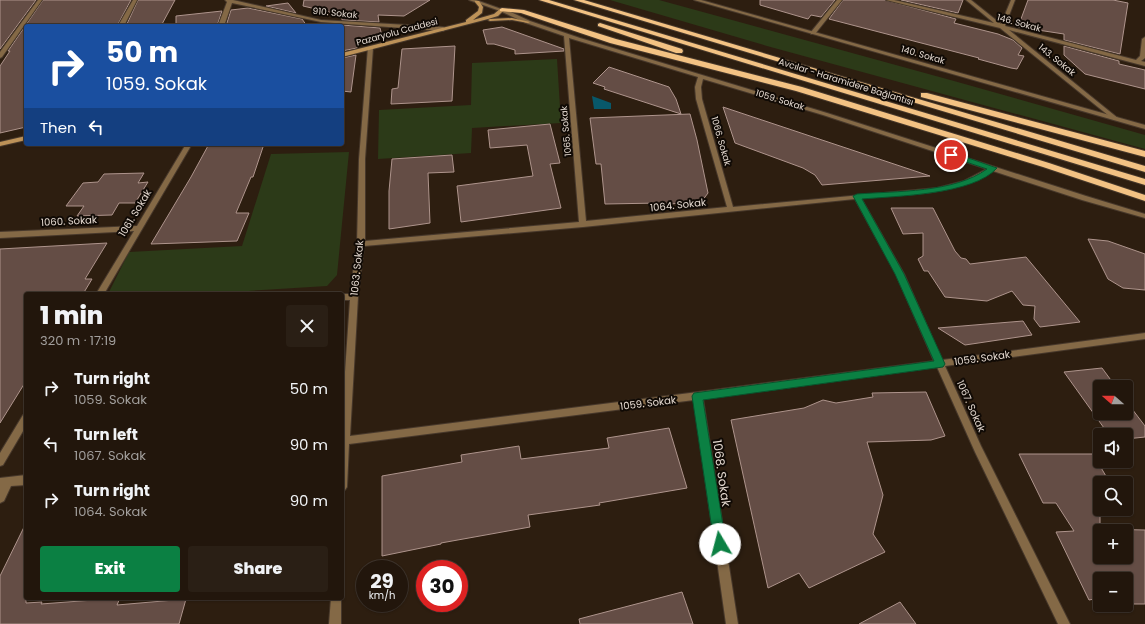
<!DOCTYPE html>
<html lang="en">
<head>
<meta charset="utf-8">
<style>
  :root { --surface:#22160c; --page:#2a1f15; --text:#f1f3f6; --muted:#a29f9d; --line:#3f352d; --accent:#0b8043 }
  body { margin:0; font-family:Poppins,sans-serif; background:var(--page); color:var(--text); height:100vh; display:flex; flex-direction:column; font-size:15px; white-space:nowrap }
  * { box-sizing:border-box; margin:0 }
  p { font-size:13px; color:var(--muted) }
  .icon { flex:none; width:22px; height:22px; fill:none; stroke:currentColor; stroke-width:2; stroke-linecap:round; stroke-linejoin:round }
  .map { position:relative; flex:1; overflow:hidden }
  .sheet { position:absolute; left:24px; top:292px; width:320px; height:308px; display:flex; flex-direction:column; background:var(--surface); border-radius:4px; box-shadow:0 1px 3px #0004,0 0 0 1px var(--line) }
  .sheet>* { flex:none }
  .guide { position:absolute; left:24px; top:24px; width:320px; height:122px; border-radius:4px; box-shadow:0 1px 3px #0004,0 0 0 1px var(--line); background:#1a4fa0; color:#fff; overflow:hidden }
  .needle { width:26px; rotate:290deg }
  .fabs { position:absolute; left:1093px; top:380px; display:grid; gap:8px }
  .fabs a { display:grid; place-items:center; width:40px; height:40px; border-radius:4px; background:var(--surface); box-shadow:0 1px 3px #0004,0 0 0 1px var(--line); font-size:20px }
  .speed { position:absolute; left:356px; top:560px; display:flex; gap:8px; font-size:20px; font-weight:700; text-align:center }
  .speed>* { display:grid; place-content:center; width:52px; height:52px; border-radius:50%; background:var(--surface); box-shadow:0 1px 3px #0004,0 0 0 1px var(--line); line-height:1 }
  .speed small { font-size:10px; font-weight:400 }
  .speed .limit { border:6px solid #d22; background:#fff; color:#111 }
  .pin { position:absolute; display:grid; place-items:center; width:34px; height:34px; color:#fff; margin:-17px; border:2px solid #fff; border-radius:50%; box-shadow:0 1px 4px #0007 }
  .me { position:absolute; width:44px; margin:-22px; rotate:352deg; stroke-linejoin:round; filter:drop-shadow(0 0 3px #0008) }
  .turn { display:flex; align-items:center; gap:14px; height:84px; padding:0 16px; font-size:18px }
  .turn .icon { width:52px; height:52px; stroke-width:2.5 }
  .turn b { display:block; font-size:28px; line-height:34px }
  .then { display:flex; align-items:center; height:38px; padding:0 16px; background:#0003; gap:8px; font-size:15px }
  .round { display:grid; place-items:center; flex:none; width:42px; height:42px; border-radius:4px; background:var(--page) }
  .head { display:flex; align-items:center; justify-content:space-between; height:68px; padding:0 16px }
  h1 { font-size:24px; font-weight:800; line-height:30px }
  .primary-button { display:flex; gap:8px; margin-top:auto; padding:8px 16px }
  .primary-button a { flex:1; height:46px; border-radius:4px; background:var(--accent); color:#fff; font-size:16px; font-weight:800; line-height:46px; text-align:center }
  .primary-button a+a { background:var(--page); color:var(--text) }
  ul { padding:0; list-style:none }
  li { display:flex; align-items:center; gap:12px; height:56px; padding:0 16px }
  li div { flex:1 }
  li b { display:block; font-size:15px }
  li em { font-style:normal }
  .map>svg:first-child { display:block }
  .green { fill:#2c3a18 }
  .water { fill:#08586a }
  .building { fill:#644d45; stroke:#ae948c; fill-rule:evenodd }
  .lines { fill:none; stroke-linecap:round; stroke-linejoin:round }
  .minor-casing { stroke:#47382b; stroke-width:2 }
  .tertiary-casing { stroke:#47382b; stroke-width:2 }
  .secondary-casing { stroke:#47382b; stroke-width:2 }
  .trunk-casing { stroke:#47382b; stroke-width:2 }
  .minor { fill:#846946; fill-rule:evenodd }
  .tertiary { fill:#846946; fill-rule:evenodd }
  .secondary { fill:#bd9258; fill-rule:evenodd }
  .trunk { fill:#f3c283; fill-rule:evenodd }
  .route { fill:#0b8043; stroke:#07532c }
  .labels { text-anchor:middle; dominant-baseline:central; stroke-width:4; stroke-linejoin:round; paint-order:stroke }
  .far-street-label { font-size:9px; fill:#e6dbd2; stroke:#100a05 }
  .street-label { font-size:10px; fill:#e6dbd2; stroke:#100a05 }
  .near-street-label { font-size:12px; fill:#e6dbd2; stroke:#100a05 }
</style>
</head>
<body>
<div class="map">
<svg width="1145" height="624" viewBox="0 0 1145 624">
  <rect width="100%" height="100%" fill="#2d1e10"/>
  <path class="green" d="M610,0H659L954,81L1145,135V149L767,46Z
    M557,59L561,123L472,128L471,153L378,159L379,110L471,105L472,63Z
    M349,152L337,275L327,286L200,294H113L109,292L129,252L242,246L271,154Z"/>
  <path class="water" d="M592,96L611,103V109H594Z"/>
  <path class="building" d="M0,0H36L0,49Z
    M43,0H131L117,26H26V127L0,133V66L10,51H8Z
    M138,0H175L161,26H126Z
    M304,0H430L404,16L378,15L379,22L342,20V15L303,6Z
    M760,0H835L821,17L811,15L808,19L760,5Z
    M843,0H885L956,19L954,23L998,34L1013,40L1022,48L1018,55L1024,56L1017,69L1011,68L978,59L979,58L829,19Z
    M901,0H963L958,13Z
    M1028,0H1113L1128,3L1120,54L1064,40V34L1018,27Z
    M288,3L296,13L266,6Z
    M248,8L302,19L307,26H226L231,10Z
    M222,11L217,26H176V16Z
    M342,25L380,28L382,36L358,42L357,48L342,51Z
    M502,27L564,49V51L515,54V50L494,44H487L483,30Z
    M455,46L452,101L391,104L392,89L398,88L402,49Z
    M1064,46L1119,61V64L1145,70V89L1085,74L1064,55Z
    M356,55L351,92L342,91V58Z
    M609,67L669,87L676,99L681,114L604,89L605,87L593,83Z
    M723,107L930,176L822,185L815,175L803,168L735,143Z
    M690,114L697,140L708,193L702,201L660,205V203L605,204L601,164H596L590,118Z
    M550,124L560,163L550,164L561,208L461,222L457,186L533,176L527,145L490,148L488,130Z
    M209,144H264L253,177H251L236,213H249L237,241L151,244L191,177Z
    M452,155L454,172L428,173L430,223L389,229V191L392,159Z
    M144,173L138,183L148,182L135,203H119L112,215L77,216L84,206H66L83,183L98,182L104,174Z
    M891,208H933L955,251L961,258L966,259L970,264L1026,257L1080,322L1040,327L1034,319L1035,306L1023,305L1012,291L987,301L945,297L928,271H924L918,259L923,256V233L903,234Z
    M1088,239L1108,241L1145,254V290L1123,288L1108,279Z
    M107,243L85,279H92L83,294H26V381L0,423V249Z
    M1023,321L1032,335L965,345L938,328Z
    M1102,368L1116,387H1100V413H1126V401L1145,426V437L1126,439V435H1109L1064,372Z
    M926,392L945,436L931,440L867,442L883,495L873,534L885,552L809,588L799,573L768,588L731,420L804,408L823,400L836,403L873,397L872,393Z
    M669,428L687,488L599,503L600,505L528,515L530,527L441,543V544L382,556V476L462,462L461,455L519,446L521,459L609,448L607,438Z
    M1019,454H1093L1110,483H1100V529L1145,530V604H1126V579H1100V598L1089,600L1056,532L1074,531L1056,503H1043ZM1100,531H1126V557H1100Z
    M26,523V603L42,602L41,604L120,598L117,605L186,599L179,624H0V576Z
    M682,592L693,624H580L579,619Z
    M900,602L916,624H859Z"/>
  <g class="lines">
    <g class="minor-casing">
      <path id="minor" d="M38,0H42L2,57L0,58V52Z
        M133,0H137L124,26H118Z
        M225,0H233L321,20L443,27L446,29L443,31L321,22L232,3L224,26H218L227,2Z
        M837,0H842L815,34H811V32Z
        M886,0H894L994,23L966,0H971L1001,24L1011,0H1015L1005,26L1136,60L1140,56L1142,39L1145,37V58L1141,61L1145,62V66L1009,30L1119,119L1118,120H1114L1000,28Z
        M500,9H504L530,21L580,38L827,113L1086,196L1145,214V218L1082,200L993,171C953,196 907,194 861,198L904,274L942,360L1145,333V339L945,366L981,446L1070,624H1058L975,452L937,367L703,399L738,624H726L694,400L349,444L347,487L345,490L342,492V415L350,300H342V294H350L357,244L359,159L368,47L373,48L365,159V241L579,222L564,36L526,23L500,11ZM569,38L698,77L695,87L696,99L727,207L586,221ZM703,79L823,115L987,169L964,181L937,188L733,207L702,99L701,87ZM855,199L896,274L934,361L698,392L350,436L358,297L364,246L583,227Z
        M186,144H192L104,294H96L134,231L0,238V232L137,226Z
        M26,414V426L3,465L0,466V453L23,415Z
        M26,475V485L11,486L4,501L0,503V478Z
        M331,598H341V624H329Z"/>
    </g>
    <g class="tertiary-casing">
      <path id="tertiary" d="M469,0H476L504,10L500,11Z
        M694,0H701L1145,125V129Z"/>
    </g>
    <g class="secondary-casing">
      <path id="secondary" d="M475,1H479L483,7L482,13L473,20L494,14L500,9L504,10L498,16L488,19L342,57V53L466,22V20L478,11L479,7L475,2Z
        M512,18L530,22L528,23L512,20L490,21L488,20L490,19Z
        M26,136V140L0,146V142Z"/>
    </g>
    <g class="trunk-casing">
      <path id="trunk" d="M539,0H549L1145,179V185Z
        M574,0H584L1145,166V172Z
        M502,8L524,10L616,39L802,87L1049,163L1145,195V201L1043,167L796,91L610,43L521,13L500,11V9Z
        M600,23L682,49L683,51L682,53H676L598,26V24Z
        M921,93H927L1145,151V157L921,97Z"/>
    </g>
    <use href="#minor" class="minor"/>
    <use href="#tertiary" class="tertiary"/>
    <use href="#secondary" class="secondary"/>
    <use href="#trunk" class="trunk"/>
  </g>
  <path class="route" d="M948,153H954L997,168C973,195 896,196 862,199L904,274L945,364L943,367L703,400L726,544L724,549L720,550L715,549L692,396L694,393L934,361L895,274L853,196L857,194C896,191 954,193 987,169L948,156Z"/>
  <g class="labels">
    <g class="far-street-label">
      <text transform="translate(335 13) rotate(6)">910. Sokak</text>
      <text transform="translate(1019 23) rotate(15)">146. Sokak</text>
      <text transform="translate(397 32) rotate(-15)">Pazaryolu Caddesi</text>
      <text transform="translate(923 55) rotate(16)">140. Sokak</text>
      <text transform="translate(1057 60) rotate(39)">143. Sokak</text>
      <text transform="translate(846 82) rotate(17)">Avcılar - Haramidere Bağlantısı</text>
      <text transform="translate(780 100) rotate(17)">1059. Sokak</text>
      <text transform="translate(566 131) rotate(-95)">1065. Sokak</text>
      <text transform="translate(721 141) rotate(74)">1066. Sokak</text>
    </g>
    <g class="street-label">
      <text transform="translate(678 205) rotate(-6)">1064. Sokak</text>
      <text transform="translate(135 213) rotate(-59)">1061. Sokak</text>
      <text transform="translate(69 221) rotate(-3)">1060. Sokak</text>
      <text transform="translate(357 268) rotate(-84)">1063. Sokak</text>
      <text transform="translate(982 358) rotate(-8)">1059. Sokak</text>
      <text transform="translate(648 403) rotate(-7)">1059. Sokak</text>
      <text transform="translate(971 406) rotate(66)">1067. Sokak</text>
    </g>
    <g class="near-street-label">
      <text transform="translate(722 473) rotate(82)">1068. Sokak</text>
    </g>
  </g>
</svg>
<div class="fabs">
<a><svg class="needle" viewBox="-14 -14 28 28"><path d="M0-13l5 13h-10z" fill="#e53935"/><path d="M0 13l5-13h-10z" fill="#a29f9d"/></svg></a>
<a><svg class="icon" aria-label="sound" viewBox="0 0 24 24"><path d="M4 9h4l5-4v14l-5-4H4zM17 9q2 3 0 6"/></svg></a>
<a><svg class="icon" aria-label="search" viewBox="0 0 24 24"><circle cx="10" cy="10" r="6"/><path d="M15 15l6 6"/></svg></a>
<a>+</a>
<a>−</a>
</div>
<div class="speed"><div>29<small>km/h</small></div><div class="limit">30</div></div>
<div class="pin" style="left:951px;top:155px;background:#d93025"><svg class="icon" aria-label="arrive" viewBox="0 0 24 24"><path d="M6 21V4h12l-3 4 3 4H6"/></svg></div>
<svg class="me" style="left:720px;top:544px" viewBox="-20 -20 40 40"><circle r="19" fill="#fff"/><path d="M0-13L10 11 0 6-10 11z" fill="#0b8043"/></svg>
<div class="guide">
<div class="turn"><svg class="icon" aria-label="right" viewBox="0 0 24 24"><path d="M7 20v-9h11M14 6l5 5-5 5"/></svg><div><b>50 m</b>1059. Sokak</div></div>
<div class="then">Then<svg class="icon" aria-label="left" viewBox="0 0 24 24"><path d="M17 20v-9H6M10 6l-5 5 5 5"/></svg></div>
</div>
<section class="sheet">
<div class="head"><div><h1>1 min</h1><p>320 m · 17:19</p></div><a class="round"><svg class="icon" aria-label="close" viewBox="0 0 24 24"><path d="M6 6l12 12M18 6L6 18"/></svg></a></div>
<ul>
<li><svg class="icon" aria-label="right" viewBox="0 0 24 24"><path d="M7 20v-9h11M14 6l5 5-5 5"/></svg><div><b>Turn right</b><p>1059. Sokak</p></div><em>50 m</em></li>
<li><svg class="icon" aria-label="left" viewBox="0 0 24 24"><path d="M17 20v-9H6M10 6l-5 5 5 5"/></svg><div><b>Turn left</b><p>1067. Sokak</p></div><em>90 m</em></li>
<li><svg class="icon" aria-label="right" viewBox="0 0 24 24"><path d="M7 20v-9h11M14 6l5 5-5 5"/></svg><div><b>Turn right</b><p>1064. Sokak</p></div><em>90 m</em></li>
</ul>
<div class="primary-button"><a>Exit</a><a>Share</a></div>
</section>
</div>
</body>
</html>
